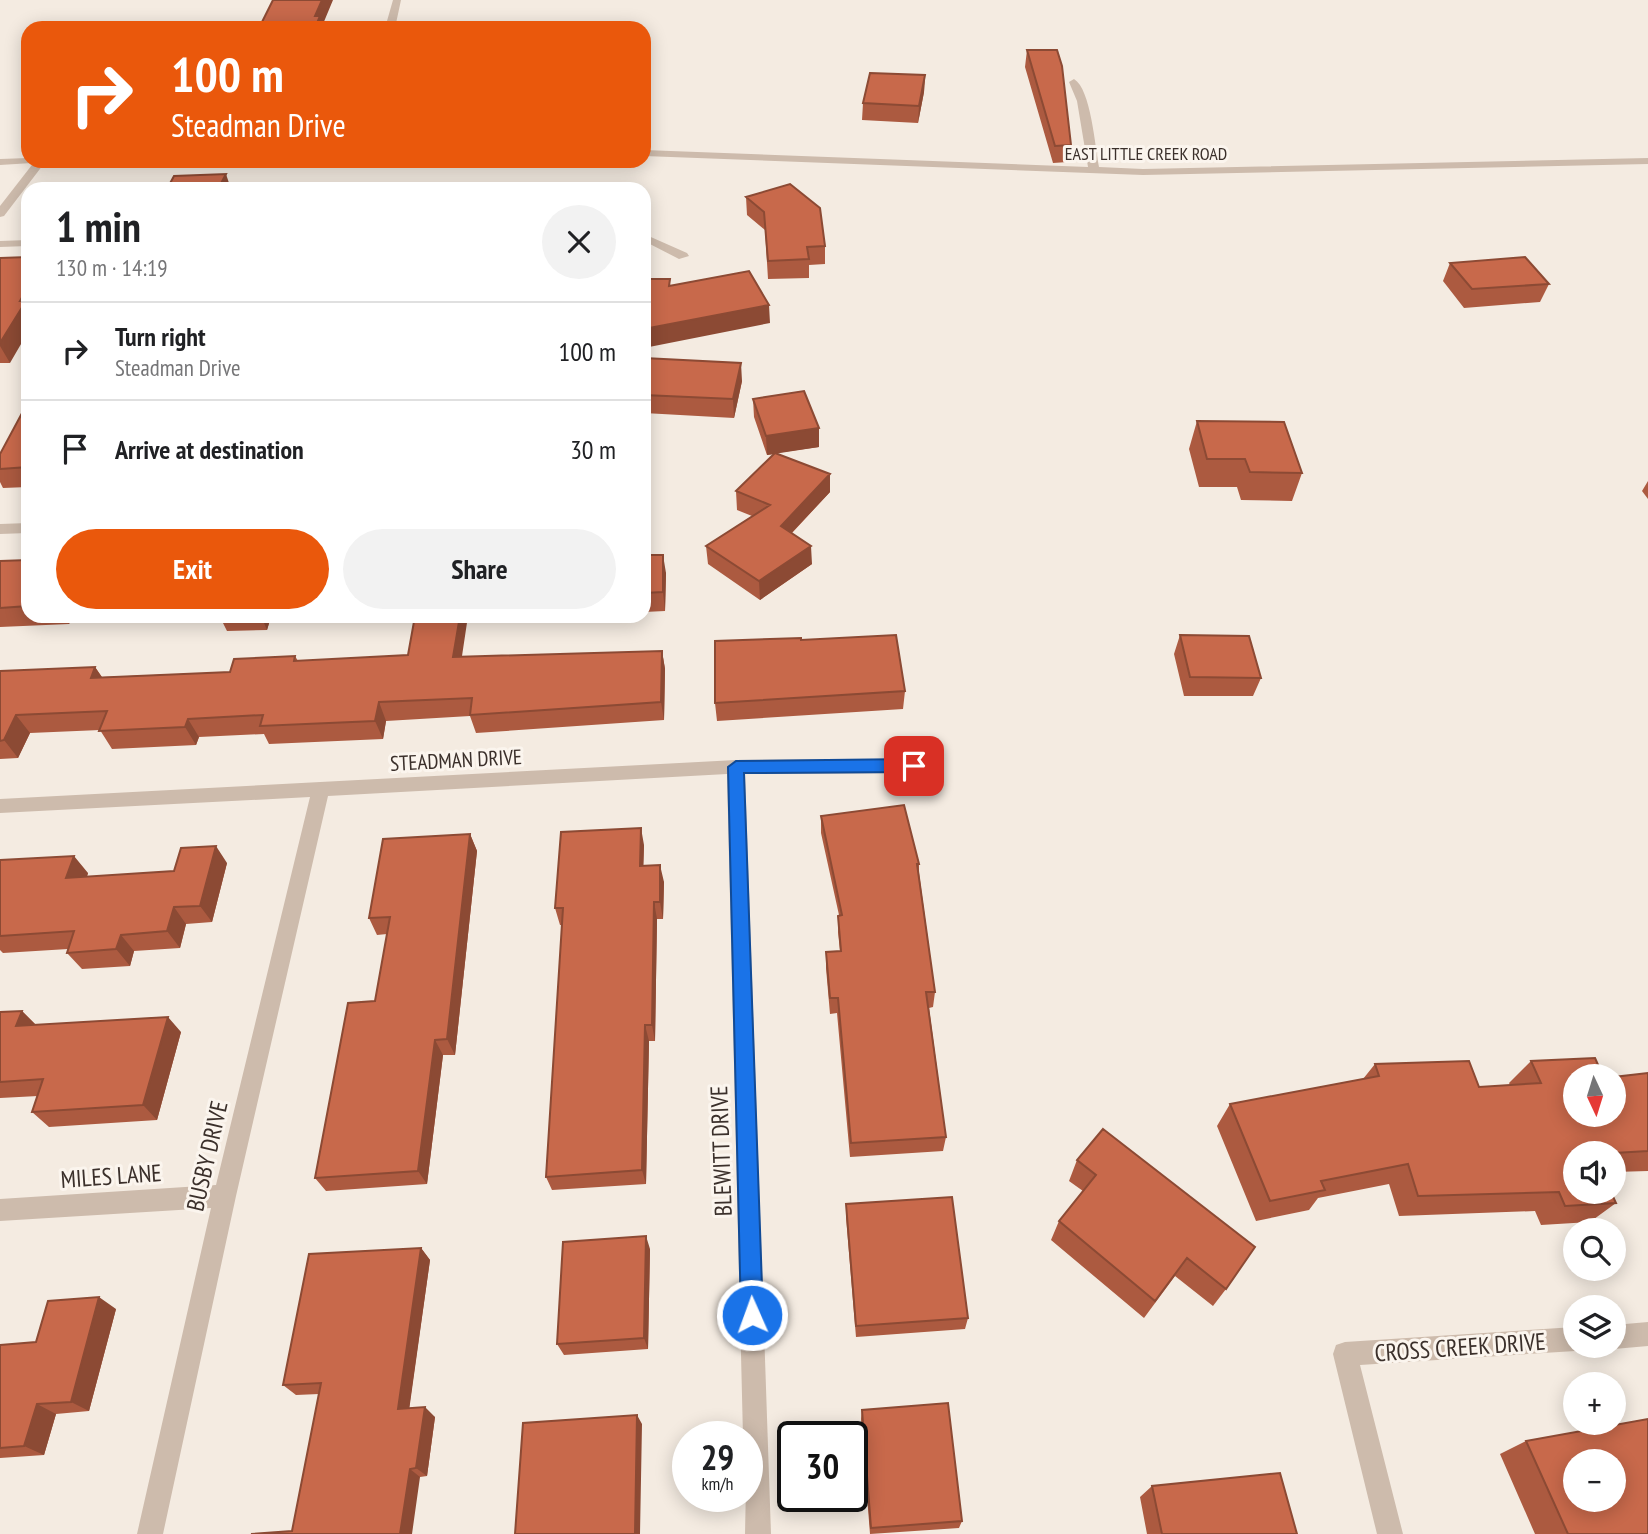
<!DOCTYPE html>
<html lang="en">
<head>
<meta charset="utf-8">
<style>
  :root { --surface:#fff; --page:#f2f2f2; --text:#202124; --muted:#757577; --line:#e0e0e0; --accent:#ea580c }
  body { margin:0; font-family:"PT Sans Narrow",sans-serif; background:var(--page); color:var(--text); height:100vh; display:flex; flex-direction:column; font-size:26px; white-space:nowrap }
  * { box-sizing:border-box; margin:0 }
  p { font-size:23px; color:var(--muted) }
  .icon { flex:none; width:38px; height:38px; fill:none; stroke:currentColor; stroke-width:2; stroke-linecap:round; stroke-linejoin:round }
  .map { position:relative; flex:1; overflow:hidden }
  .drawer { position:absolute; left:21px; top:182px; width:630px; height:441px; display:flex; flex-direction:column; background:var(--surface); border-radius:21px; box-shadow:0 4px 18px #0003 }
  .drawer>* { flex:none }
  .hud { position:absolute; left:21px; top:21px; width:630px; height:147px; border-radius:21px; box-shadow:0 4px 18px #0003; background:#ea580c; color:#fff; overflow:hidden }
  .needle { width:46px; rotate:176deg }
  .fabs { position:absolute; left:1563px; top:1064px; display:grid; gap:14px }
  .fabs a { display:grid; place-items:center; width:63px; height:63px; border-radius:50%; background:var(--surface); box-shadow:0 4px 18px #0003; font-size:35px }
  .speed { position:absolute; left:672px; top:1421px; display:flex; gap:14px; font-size:35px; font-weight:700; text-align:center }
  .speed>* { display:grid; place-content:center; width:91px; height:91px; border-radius:50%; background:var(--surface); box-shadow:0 4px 18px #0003; line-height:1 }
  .speed small { font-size:18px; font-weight:400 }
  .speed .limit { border:4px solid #111; border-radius:10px; background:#fff; color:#111 }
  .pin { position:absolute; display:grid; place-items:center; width:60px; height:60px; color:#fff; margin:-30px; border-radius:14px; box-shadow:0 4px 10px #0006 }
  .me { position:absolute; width:77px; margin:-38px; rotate:358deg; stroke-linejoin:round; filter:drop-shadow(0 0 5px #0008) }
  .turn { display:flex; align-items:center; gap:24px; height:147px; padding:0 35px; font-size:32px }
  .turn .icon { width:91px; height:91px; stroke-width:2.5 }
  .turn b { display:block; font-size:49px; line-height:60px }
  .round { display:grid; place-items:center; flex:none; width:74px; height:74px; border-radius:37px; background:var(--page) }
  .headline { display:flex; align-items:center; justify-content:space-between; height:119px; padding:0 35px }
  h1 { font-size:42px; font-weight:600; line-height:52px }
  .cta { display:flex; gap:14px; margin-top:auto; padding:14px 35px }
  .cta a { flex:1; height:80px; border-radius:42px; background:var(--accent); color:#fff; font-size:28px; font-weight:600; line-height:80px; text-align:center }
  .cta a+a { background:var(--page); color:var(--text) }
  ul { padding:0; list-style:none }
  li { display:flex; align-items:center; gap:21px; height:98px; padding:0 35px; border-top:2px solid var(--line) }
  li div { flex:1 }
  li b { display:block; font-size:26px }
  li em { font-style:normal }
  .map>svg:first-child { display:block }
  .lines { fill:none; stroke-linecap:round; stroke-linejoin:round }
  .minor { fill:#cdbbac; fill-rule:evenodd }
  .wall { fill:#ac5a40 }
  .shaded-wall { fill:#8c4a34 }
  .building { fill:#c8694b; stroke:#8c4a34; stroke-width:2; fill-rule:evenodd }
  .route { fill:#1a73e8; stroke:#114b97; stroke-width:2 }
  .labels { text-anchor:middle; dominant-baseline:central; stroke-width:6; stroke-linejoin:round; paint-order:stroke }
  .far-street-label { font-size:18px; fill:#3b302b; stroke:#fbf5ee }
  .street-label { font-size:21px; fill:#3b302b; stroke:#fbf5ee }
  .near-street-label { font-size:24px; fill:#3b302b; stroke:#fbf5ee }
</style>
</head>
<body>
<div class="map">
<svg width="1648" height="1534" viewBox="0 0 1648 1534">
  <rect width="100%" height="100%" fill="#f4ebe1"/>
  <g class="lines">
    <path class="minor" d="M393,0H401L395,28H385Z
      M1074,79C1091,89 1095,147 1099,167L1143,169L1648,158V164L1143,175L644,156V150L1088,167L1077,101L1069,82Z
      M28,158V161H33L32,163L0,165V159Z
      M35,161H46L4,216L0,217V206Z
      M644,234L687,253L689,256L679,259L644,241Z
      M28,240V246L0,247V241Z
      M28,523V533L0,534V524Z
      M914,759L920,761L923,766L920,771L914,773L745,774L771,1534H745L747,1437H743L727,774L328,796L236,1196L163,1534H137L211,1208L0,1221V1199L216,1185L310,797L0,813V799L736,760Z
      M1648,1322V1346L1614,1349L1606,1346H1614V1325Z
      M1575,1327V1346H1584L1575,1351L1360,1365L1403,1534H1377L1333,1354L1336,1345L1345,1342Z"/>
  </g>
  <path class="wall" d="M1027,50L1071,145L1068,162L1053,163L1025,67Z
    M925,75L924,92L918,123L862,120L863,103Z
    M746,197L825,246V264L809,265V278L768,279L765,230L747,215Z
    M0,258L10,363H0Z
    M1450,263L1549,284L1540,302L1464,308L1443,281Z
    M644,358L742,381L734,418L644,413Z
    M753,399L819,428V447L776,453L830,474V492L792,533L812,564L760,600L708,564L706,546L752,516L737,510L736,491L774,454L767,455L754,417Z
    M28,402V487L3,488L0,482V454Z
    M1197,421L1302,473L1292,501L1241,500L1237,487H1199L1189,449Z
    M1648,481V499L1642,491Z
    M644,555L666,573L665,611L644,612Z
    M28,560V616H73L69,624L0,627V561Z
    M155,616H307V619L270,620L267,630L227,631L221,619L158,622Z
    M1180,635L1261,678L1253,696H1184L1174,654Z
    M662,651L665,669L664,720L476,733L470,716L386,721L383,739L269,744L264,734L199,737L196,745L112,749L100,730L30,733L18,758L0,759V671L95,667L102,677L230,672L295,656L298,661L408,655L462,657Z
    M905,691L903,709L717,721L715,703Z
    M821,816L919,864V873L935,992L933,1007L929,1008L946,1137L943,1151L850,1157L837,1013L830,1014L826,968V952L840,951L838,932L839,915L821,833Z
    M470,834L477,851L455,1055H443L427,1184L326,1191L315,1178L375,1001L387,934L377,935L369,918Z
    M644,845L643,866L664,882L663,919H657L655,1041H649L646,1184L552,1190L546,1177L562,925H560L555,908Z
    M0,860L88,873L87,877L174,871L227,863L212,922L186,924L180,948L134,951L130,966L82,969L67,953L68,949L3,953L0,950Z
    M22,1011L36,1025L181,1032L157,1120L49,1127L32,1112L38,1096L0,1098V1012Z
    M1531,1061L1575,1115L1648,1073V1171L1614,1172V1153H1575L1616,1203L1590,1222L1541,1225L1535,1211L1399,1216L1389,1184L1318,1198L1309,1210L1256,1221L1217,1126L1230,1104L1363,1079L1375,1064L1479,1087L1510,1085L1509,1083Z
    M1103,1129L1226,1289L1213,1306L1175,1276L1144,1318L1051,1240L1059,1221L1083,1191L1069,1181L1077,1160Z
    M846,1204L968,1318L965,1329L856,1337L846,1217Z
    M421,1248L430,1260L409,1408L435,1417L427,1476L420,1477L292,1531L319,1394L296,1395L283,1385Z
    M650,1249L648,1349L564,1355L557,1344Z
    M116,1309L89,1411L56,1414L44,1455L0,1458V1345L36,1342Z
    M862,1410L962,1521L959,1528L870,1534L861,1419Z
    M1526,1441L1648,1534H1535L1500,1454Z
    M1152,1486L1297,1534H1147L1140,1497Z"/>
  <path class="shaded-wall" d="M322,0H333L323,24L324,28H315V16Z
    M925,75L924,92L918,123L919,106Z
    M226,174L231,189H218Z
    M28,287V332L10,363L0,346V343L20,301Z
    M769,305L770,323L644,348V329Z
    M741,363L742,381L734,418L733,399Z
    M819,428V447L767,455L766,436Z
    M830,474V492L781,544V526Z
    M811,546L812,564L760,600L759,581Z
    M663,555L666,573L665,611L663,592Z
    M65,616H73L69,624Z
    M261,616H268L270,620L267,630Z
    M460,616H468L459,676L453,657Z
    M662,651L665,669L664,720L661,702Z
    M95,667L107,685L91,678Z
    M379,702L386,721L383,739L375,721Z
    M16,715L30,733L18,758L4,740Z
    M188,719L199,737L196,745L185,727Z
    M641,828L644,845L643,883L640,866Z
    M470,834L477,851L455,1055L447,1039Z
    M216,846L227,863L212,922L200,906Z
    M74,856L88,873L80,895L66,878Z
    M660,865L664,882L663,919L660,902Z
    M654,902L657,919L655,1041L652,1025Z
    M174,907L186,924L180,948L167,931Z
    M121,935L134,951L130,966L116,949Z
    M22,1011L38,1027L16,1026Z
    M168,1017L181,1032L157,1120L143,1105Z
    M645,1025L649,1041L646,1184L642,1170Z
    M435,1040L443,1055L427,1184L418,1171Z
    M646,1236L650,1249L648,1349L644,1338Z
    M421,1248L430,1260L408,1418L398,1409Z
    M99,1297L116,1309L89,1411L71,1402Z
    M37,1404L56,1414L44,1455L24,1446Z
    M425,1407L435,1417L427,1476L416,1468Z
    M637,1415L642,1424L640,1534H635Z
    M410,1469L420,1477L412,1534H400Z"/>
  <path class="building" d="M273,0H322L315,16H320L315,28H259Z
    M1027,50H1057L1062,66L1071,145L1055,146Z
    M870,73L925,75L919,106L863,103Z
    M226,174L218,189H167L174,176Z
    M790,184L820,208L825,246L807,247L809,259L768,261L764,212L746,197Z
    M28,257V287L20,301H26L0,343V258Z
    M1525,257L1549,284L1472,289L1450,263Z
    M749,271L769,305L644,329V279H670L669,286Z
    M644,358L741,363L733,399L644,395Z
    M804,391L819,428L766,436L753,399Z
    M28,402V467L0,469V454Z
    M1197,421L1284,422L1302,473L1250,472L1245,459H1207Z
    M775,453L830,474L781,526L811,546L759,581L706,546L770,505L736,491Z
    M644,555H663V592L644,593Z
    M28,560V606L0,608V561Z
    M415,616H460L453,657L662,651L661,702L470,715L472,698L379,702L375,721L260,726L263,715L188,719L185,727L99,731L107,711L16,715L4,740L0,741V671L95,667L91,678L230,672L234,659L295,656L294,661L408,655Z
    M896,635L905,691L715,703V641L801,638V640Z
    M1180,635L1249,636L1261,678L1190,677Z
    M904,805L919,864H917L935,992H926L946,1137L851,1143L838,998H830L826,952L841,951L838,916L842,915L821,816Z
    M641,828L640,866L660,865V902H654L652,1025H645L642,1170L546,1177L563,908H555L561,832Z
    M470,834L447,1039L435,1040L418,1171L315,1178L348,1003L375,1001L390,917L369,918L383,839Z
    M216,846L200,906L174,907L167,931L121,935L116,949L67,953L74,931L0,936V860L74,856L66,878L174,871L181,848Z
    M22,1011L16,1026L168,1017L143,1105L32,1112L43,1079L0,1082V1012Z
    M1595,1058L1603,1076H1575V1115H1614V1077L1648,1073V1151L1614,1153H1575V1192H1611L1616,1203L1565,1206L1559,1192L1418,1196L1408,1164L1321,1181L1325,1190L1270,1201L1230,1104L1379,1076L1375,1064L1469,1061L1479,1087L1541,1083L1531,1061Z
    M1103,1129L1255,1247L1226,1289L1187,1258L1155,1301L1059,1221L1096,1175L1077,1160Z
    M952,1197L968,1318L856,1326L846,1204Z
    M646,1236L644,1338L557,1344L563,1242Z
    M421,1248L398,1409L425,1407L416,1468L410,1469L400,1534H251L292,1531L321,1383L283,1385L309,1254Z
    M99,1297L71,1402L37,1404L24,1446L0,1448V1345L36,1342L48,1301Z
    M948,1403L962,1521L871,1528L862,1410Z
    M637,1415L635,1534H515L523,1423Z
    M1648,1419V1534H1568L1526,1441ZM1575,1461H1614V1500H1575Z
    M1280,1473L1297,1534H1162L1152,1486Z"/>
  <path class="route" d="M914,759L922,766L914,772L744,773L763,1315L759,1323L752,1326L744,1323L741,1315L728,767L736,761Z"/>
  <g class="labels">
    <g class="far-street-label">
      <text x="1146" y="153">EAST LITTLE CREEK ROAD</text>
    </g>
    <g class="street-label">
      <text transform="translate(456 760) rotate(-3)">STEADMAN DRIVE</text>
    </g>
    <g class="near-street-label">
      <text transform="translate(721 1151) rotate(-92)">BLEWITT DRIVE</text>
      <text transform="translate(207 1156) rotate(-77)">BUSBY DRIVE</text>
      <text transform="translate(111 1176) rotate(-4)">MILES LANE</text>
      <text transform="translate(1460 1347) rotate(-4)">CROSS CREEK DRIVE</text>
    </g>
  </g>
</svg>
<div class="fabs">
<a><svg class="needle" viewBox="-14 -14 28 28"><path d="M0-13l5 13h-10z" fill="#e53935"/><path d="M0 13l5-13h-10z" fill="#757577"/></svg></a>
<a><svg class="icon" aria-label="sound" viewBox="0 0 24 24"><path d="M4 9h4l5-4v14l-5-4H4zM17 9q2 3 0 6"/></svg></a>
<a><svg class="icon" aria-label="search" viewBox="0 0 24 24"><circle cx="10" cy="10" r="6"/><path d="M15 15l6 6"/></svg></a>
<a><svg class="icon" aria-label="layers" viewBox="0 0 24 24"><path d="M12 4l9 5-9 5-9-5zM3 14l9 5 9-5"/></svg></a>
<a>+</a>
<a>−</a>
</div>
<div class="speed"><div>29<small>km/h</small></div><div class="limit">30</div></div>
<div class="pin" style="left:914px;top:766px;background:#d93025"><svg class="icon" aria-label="arrive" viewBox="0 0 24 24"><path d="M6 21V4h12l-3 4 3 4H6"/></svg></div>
<svg class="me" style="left:752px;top:1315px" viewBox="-20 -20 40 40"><circle r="17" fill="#1a73e8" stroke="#fff" stroke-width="3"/><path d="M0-11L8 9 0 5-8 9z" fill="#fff"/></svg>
<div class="hud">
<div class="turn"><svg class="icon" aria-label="right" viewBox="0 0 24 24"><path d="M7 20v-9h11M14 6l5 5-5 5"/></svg><div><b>100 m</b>Steadman Drive</div></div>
</div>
<section class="drawer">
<div class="headline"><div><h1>1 min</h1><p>130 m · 14:19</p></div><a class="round"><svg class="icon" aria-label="close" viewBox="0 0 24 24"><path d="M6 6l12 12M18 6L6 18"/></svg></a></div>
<ul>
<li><svg class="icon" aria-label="right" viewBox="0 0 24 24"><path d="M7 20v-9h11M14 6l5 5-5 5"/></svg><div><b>Turn right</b><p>Steadman Drive</p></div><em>100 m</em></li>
<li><svg class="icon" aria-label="arrive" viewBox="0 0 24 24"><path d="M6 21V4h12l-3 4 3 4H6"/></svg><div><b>Arrive at destination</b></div><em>30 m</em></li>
</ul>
<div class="cta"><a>Exit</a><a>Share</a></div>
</section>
</div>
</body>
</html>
